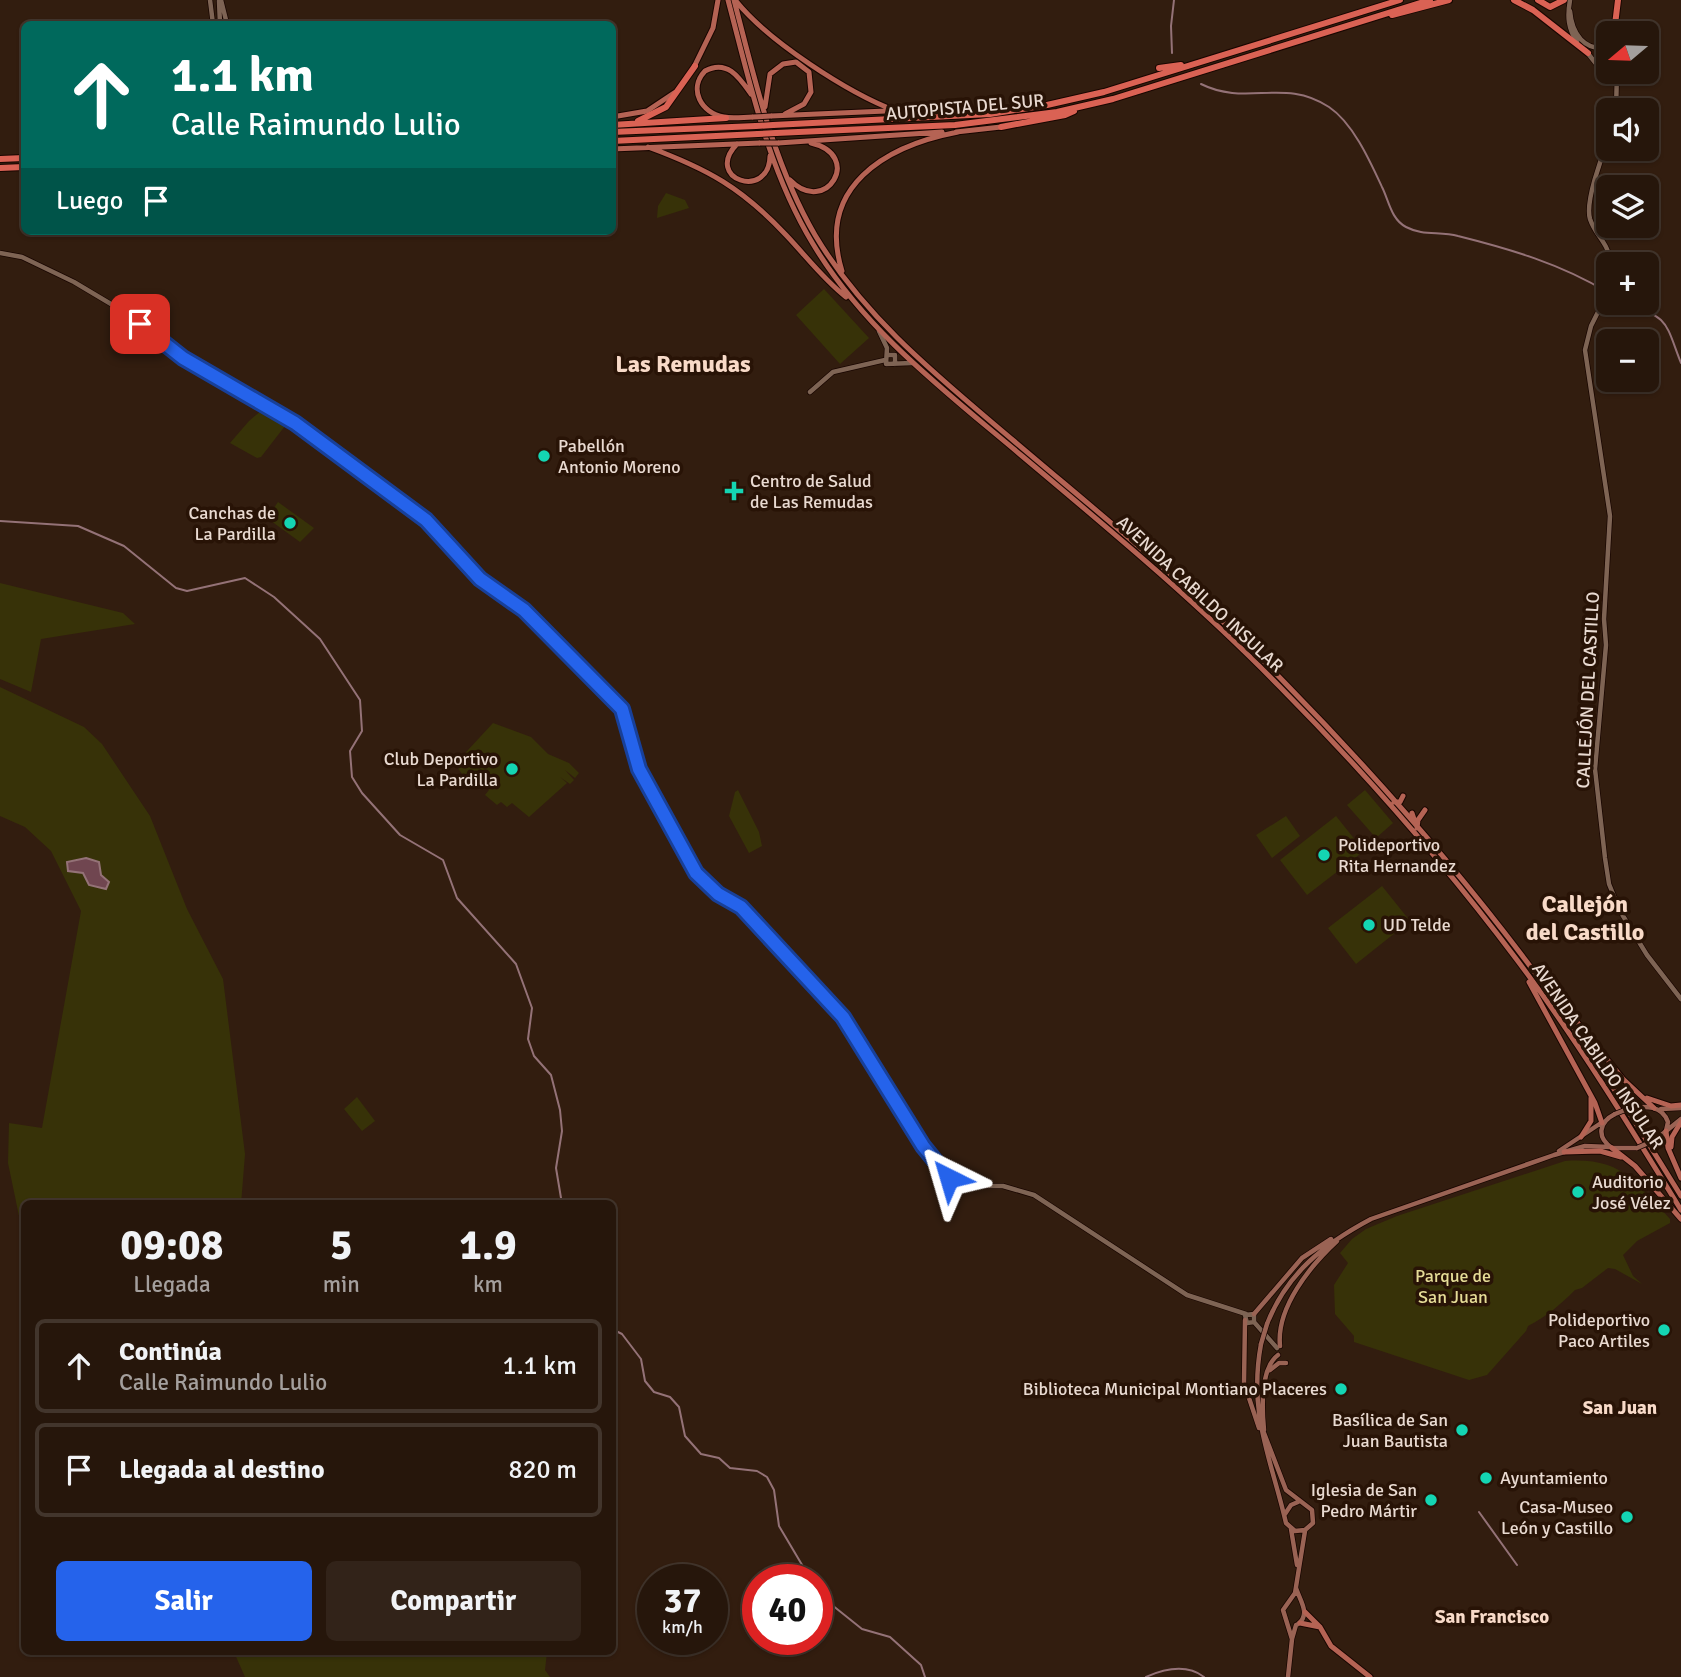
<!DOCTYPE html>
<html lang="es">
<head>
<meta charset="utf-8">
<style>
  :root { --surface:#26160b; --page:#322319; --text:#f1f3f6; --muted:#a49f9d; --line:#42352c; --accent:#2563eb }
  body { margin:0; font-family:Signika,sans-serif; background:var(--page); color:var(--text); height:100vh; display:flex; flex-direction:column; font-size:26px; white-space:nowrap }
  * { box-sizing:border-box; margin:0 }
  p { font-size:23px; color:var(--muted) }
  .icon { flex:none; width:38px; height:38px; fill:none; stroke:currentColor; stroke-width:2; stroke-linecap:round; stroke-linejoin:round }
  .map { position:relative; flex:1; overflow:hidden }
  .panel { position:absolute; left:21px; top:1200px; width:595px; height:455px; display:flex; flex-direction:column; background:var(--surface); border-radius:10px; box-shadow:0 2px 5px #0004,0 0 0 2px var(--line) }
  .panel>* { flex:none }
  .hud { position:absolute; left:21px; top:21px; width:595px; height:214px; border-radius:10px; box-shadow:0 2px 5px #0004,0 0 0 2px var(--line); background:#00695c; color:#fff; overflow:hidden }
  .needle { width:46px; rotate:251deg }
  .tools { position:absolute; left:1596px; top:21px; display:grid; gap:14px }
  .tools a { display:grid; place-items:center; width:63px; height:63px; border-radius:10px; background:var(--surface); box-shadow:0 2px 5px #0004,0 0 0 2px var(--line); font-size:35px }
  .speed { position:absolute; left:637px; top:1564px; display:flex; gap:14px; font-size:35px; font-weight:700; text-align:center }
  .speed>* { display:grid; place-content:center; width:91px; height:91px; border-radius:50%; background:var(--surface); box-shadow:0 2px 5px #0004,0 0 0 2px var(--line); line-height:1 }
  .speed small { font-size:18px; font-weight:400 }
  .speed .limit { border:10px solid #d22; background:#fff; color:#111 }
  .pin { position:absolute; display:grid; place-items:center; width:60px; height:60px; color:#fff; margin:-30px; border-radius:14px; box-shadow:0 4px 10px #0006 }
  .me { position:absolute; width:77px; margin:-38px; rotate:320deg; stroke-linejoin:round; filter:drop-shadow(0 0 5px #0008) }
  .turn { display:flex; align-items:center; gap:24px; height:147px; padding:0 35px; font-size:32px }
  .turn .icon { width:91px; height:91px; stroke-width:2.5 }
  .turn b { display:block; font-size:49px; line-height:60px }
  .then { display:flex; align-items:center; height:66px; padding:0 35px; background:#0003; gap:14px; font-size:26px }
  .eta { display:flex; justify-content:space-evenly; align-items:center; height:119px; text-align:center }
  .eta b { font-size:42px; font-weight:700; line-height:49px }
  .action { display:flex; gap:14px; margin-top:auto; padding:14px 35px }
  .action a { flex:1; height:80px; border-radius:10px; background:var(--accent); color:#fff; font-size:28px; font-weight:700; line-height:80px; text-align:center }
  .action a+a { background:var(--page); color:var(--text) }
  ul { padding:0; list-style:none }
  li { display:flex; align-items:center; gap:21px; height:94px; margin:0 14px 10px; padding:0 21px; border:4px solid var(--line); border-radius:10px }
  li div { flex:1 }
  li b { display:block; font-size:26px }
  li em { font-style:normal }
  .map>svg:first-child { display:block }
  .green { fill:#373208 }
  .water { fill:#704650; stroke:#947277; stroke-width:2 }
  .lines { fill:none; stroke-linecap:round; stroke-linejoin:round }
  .stream { stroke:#947277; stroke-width:2 }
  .tertiary-casing { stroke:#190600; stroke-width:6 }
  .secondary-casing { stroke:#190600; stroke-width:6 }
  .primary-casing { stroke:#190600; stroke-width:7 }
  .motorway-casing { stroke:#190600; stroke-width:8 }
  .tertiary { stroke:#7e6454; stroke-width:4.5 }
  .secondary { stroke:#9a6354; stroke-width:4.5 }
  .primary { stroke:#b56354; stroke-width:5 }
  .motorway { stroke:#da6254; stroke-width:6 }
  .secondary-bridge-casing { stroke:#190600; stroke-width:6; stroke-linecap:butt }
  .primary-bridge-casing { stroke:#190600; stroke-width:7; stroke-linecap:butt }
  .motorway-bridge-casing { stroke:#190600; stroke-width:8; stroke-linecap:butt }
  .secondary-bridge { stroke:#9a6354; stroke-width:4.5 }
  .primary-bridge { stroke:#b56354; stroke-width:5 }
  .motorway-bridge { stroke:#da6254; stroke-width:6 }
  .route-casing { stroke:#184099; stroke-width:18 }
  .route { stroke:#2563eb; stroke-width:12 }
  .poi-dot { fill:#14d5b3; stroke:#281306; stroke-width:2.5 }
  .labels { text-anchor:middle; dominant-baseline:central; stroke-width:7; stroke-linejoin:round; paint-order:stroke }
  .street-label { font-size:18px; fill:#e9dad1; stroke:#281306 }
  .poi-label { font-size:18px; fill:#e9dad1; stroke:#281306; text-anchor:end }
  .park-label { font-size:18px; fill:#e5dc97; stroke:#281306 }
  .neighbourhood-label { font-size:19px; font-weight:bold; fill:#f8dac8; stroke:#281306 }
  .district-label { font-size:24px; font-weight:bold; fill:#f8dac8; stroke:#281306 }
</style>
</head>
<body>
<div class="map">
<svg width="1681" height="1677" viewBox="0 0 1681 1677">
  <rect width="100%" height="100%" fill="#321d0f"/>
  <path class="green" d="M666,193L685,200L689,208L657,218L658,206Z
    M824,289L869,338L840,364L796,315Z
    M262,410L284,422L285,426L261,457L257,458L230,443L249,421Z
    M278,502L314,528L300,542L267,518Z
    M0,583L123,613L135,624L41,639L31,692L0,679Z
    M0,687L84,727L102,744L150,816L187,909L223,979L245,1154L241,1204H24V1240L8,1163L9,1123L42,1128L81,911L51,851L25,827L0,816Z
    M493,723L531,737L548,754L569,763L579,773L575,778L565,770L574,780L570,784L560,777L567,783L529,817L512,803L507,807L501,802L497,805L485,795L489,790L475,776L466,780L455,764Z
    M738,790L759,832L762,846L749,853L729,816L735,792Z
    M1365,790L1393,823L1376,838L1347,805Z
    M1286,816L1300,836L1272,858L1256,835Z
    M1336,816L1364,851L1307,895L1280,860Z
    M1382,886L1410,921L1356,964L1328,928Z
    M357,1097L375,1121L362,1131L344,1109Z
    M1565,1161C1622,1157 1636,1182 1670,1219V1223L1637,1241L1623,1255L1633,1276L1642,1284L1615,1269L1608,1268L1582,1288L1575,1290C1560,1305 1547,1316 1528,1326L1526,1331L1487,1375L1469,1380L1354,1342V1336L1335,1314L1334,1285L1348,1263L1340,1253L1352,1239L1366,1229L1397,1216Z
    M234,1652H547L545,1670L550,1677H245Z"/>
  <path class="water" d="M86,858L99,862L101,875L109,882L106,889L89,885L83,873L68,871L67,862Z"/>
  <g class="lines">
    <path class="stream" d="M1172,53L1171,26L1174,0
      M1201,84C1247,107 1284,77 1329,107C1353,123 1370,161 1382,187C1389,201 1391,219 1406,227C1423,236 1440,231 1458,236C1510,249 1561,264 1607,292
      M1625,303C1670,318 1665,322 1681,363
      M0,521L78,526L124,546L176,588L187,591L245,578L274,597L320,639L360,700L362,731L350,751L352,777L362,793L400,835L443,860L457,898L516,964L532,1008L528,1039L534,1056L551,1075L560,1110L562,1131L556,1168L562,1204
      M612,1329L622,1334L641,1359L645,1381L654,1392L670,1397L679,1407L685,1436L701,1454L719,1458L730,1468L757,1471L767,1477L774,1490L779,1526L811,1580
      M1479,1512L1517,1565
      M817,1588L827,1601L862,1629L890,1637L921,1665L925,1677
      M1146,1677C1164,1669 1187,1664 1204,1677"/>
    <g class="tertiary-casing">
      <path id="tertiary" d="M210,0L213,24
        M221,0L227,24
        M1570,0C1567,17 1568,28 1577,42
        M219,1L220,24
        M1570,11C1572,34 1584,51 1608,48
        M1586,51L1601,70L1614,72
        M1616,110L1617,72
        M1608,142C1601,158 1585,202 1590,219C1596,237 1608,241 1611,264
        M0,253L22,257L74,282L121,310L198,367L295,423L426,520L480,579L524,610L622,708L639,769L696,873L718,894L741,907L843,1017L923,1146L949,1178L965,1186H1003L1034,1195L1187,1295L1246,1314
        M1608,292L1591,326L1585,350L1610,516L1604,619L1606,645L1595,769L1605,858L1609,884L1620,911L1647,955L1681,999
        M879,331L887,348L886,364L912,363
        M887,355H895V364
        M810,392L833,372L885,360
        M1254,1322L1247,1323L1245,1315L1254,1314V1322L1277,1348"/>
    </g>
    <g class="secondary-casing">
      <path id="secondary" d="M1630,1108C1646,1106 1662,1105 1668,1122L1666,1131
        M1661,1109L1681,1108
        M1615,1114C1599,1122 1596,1137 1612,1148H1637
        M1655,1140L1681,1119
        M1559,1151L1601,1123
        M1254,1314L1302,1258L1331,1239
        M1245,1320L1244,1383L1259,1428
        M1267,1324C1287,1273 1324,1244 1371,1219L1554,1155L1585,1146L1610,1147
        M1280,1346C1276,1308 1310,1266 1337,1241
        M1270,1370L1279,1363H1286
        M1259,1420L1286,1490L1312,1510L1313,1523L1305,1530L1295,1531L1286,1523C1271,1458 1248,1414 1261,1344
        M1264,1430C1262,1410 1260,1368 1278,1355
        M1285,1514L1291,1505L1298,1502
        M1291,1529L1297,1565
        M1296,1588C1300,1601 1311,1614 1298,1624
        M1292,1639L1283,1610L1295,1593L1305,1531
        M1288,1677L1292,1639L1296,1625"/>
    </g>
    <g class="primary-casing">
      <path id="primary" d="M728,0C750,83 768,170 813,244C865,331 945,391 1022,456C1110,530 1199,604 1280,687C1364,772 1445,864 1517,960C1577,1040 1629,1125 1681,1210
        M734,0C755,80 773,163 815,235C865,319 941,379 1014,441C1107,520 1203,597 1287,685C1372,772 1454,865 1527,962C1583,1037 1632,1117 1681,1196
        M736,1C768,41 848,93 896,111
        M693,69L713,28L718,0
        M751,94C739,77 727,59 705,71C688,89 701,113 724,117C733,119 744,117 753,117
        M765,107L770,74L783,64L796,62L809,72L811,92L804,104L785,114
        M771,116L932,109
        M612,117L647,111L674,93
        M956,132L1001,127
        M778,143L942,132
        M737,144C703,179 769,201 770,156
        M648,147C708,169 742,188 786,235C806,256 823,279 846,297
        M612,149L760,143
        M790,180C826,217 864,155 811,143
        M842,271C816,187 885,146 958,132
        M1394,802H1400L1403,796
        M1412,813L1416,825
        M1417,828L1418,820L1425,810
        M1529,982L1595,1103L1602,1123
        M1547,985L1623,1079L1654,1108
        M1647,1098L1671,1106L1681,1105
        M1666,1131L1668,1148L1681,1178
        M1581,1137L1591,1121V1098
        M1671,1147L1672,1137L1681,1122
        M1612,1148L1635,1166L1681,1219
        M1564,1152L1600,1151L1621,1157
        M1305,1612L1320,1627L1331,1646L1370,1677
        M1300,1623L1320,1627"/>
    </g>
    <g class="motorway-casing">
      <path id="motorway" d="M1514,0L1533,10L1588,53
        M1538,0L1550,7L1564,0
        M1392,15L1449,0
        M1614,33L1618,0
        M1159,68L1181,65
        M638,121L666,107L695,66
        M612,125L726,118
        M773,125L990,114L1047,105L1104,92L1400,0
        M1001,127L1065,115L1074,111
        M612,132L756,126
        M776,133L955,125L1057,112L1113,99L1430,0
        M612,141L758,134
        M0,159L24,158
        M0,168L24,167"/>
    </g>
    <use href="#tertiary" class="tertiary"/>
    <use href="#secondary" class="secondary"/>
    <use href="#primary" class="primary"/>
    <use href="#motorway" class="motorway"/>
    <g class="secondary-bridge-casing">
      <path id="secondary-bridge" d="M1615,1114L1630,1108
        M1637,1148L1655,1140
        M1261,1344L1267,1324"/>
    </g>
    <g class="primary-bridge-casing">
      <path id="primary-bridge" d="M753,117L771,116
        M760,143H778"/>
    </g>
    <g class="motorway-bridge-casing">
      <path id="motorway-bridge" d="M756,126L773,125
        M758,134L776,133"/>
    </g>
    <use href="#secondary-bridge" class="secondary-bridge"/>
    <use href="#primary-bridge" class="primary-bridge"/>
    <use href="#motorway-bridge" class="motorway-bridge"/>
  </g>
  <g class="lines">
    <g class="route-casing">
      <path id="route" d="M140,324L183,358L295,423L426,520L480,579L524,610L622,709L639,769L696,873L718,894L741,907L843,1017L923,1146L949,1178"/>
    </g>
    <use href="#route" class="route"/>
  </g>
  <g class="poi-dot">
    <circle cx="544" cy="456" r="7"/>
    <path d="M730.5 480.5h7v7h7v7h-7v7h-7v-7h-7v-7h7z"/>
    <circle cx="290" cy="523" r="7"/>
    <circle cx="512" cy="769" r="7"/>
    <circle cx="1324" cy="855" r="7"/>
    <circle cx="1369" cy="925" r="7"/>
    <circle cx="1578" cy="1192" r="7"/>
    <circle cx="1664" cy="1330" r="7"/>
    <circle cx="1341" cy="1389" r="7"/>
    <circle cx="1462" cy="1430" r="7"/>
    <circle cx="1486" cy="1478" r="7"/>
    <circle cx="1431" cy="1500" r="7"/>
    <circle cx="1627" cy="1517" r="7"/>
  </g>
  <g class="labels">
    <g class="street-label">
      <text transform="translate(965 107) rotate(-5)">AUTOPISTA DEL SUR</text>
      <text transform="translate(1200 594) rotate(43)">AVENIDA CABILDO INSULAR</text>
      <text transform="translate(1588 690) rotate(-87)">CALLEJÓN DEL CASTILLO</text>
      <text transform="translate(1598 1056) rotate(56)">AVENIDA CABILDO INSULAR</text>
    </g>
    <g class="poi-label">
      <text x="558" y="446" text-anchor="start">Pabellón<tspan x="558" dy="21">Antonio Moreno</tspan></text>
      <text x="750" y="481" text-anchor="start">Centro de Salud<tspan x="750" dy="21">de Las Remudas</tspan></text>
      <text x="276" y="513">Canchas de<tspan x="276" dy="21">La Pardilla</tspan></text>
      <text x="498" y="759">Club Deportivo<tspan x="498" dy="21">La Pardilla</tspan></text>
      <text x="1338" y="845" text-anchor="start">Polideportivo<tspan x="1338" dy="21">Rita Hernandez</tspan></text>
      <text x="1383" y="925" text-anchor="start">UD Telde</text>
      <text x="1592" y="1182" text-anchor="start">Auditorio<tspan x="1592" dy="21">José Vélez</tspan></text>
      <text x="1650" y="1320">Polideportivo<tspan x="1650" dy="21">Paco Artiles</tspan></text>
      <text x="1327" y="1389">Biblioteca Municipal Montiano Placeres</text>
      <text x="1448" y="1420">Basílica de San<tspan x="1448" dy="21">Juan Bautista</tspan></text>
      <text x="1500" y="1478" text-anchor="start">Ayuntamiento</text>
      <text x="1417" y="1490">Iglesia de San<tspan x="1417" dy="21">Pedro Mártir</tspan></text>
      <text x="1613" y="1507">Casa-Museo<tspan x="1613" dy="21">León y Castillo</tspan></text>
    </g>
    <g class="park-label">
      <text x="1453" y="1276">Parque de<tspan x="1453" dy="21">San Juan</tspan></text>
    </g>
    <g class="neighbourhood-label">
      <text x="1620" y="1408">San Juan</text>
      <text x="1492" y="1617">San Francisco</text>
    </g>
    <g class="district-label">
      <text x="683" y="364">Las Remudas</text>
      <text x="1585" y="904">Callejón<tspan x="1585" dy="28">del Castillo</tspan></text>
    </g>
  </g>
</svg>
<div class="tools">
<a><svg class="needle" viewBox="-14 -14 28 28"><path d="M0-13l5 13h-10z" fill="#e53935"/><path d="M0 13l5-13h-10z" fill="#a49f9d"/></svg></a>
<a><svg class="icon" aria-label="sound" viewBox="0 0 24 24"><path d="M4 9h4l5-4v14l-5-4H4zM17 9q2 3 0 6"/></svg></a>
<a><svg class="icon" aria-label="layers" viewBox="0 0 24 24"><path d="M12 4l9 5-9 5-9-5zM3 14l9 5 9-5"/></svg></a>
<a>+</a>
<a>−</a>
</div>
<div class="speed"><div>37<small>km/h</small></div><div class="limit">40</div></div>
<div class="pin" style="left:140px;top:324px;background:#d93025"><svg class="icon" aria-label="arrive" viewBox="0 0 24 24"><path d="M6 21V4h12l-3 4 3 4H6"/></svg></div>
<svg class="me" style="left:949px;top:1178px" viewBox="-20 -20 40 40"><path d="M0-17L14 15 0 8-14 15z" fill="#2563eb" stroke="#fff" stroke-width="4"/></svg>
<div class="hud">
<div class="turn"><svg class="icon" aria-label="ahead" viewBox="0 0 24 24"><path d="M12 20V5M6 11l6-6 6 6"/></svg><div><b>1.1 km</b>Calle Raimundo Lulio</div></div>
<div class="then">Luego<svg class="icon" aria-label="arrive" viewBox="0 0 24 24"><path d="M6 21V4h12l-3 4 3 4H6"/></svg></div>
</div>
<section class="panel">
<div class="eta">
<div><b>09:08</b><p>Llegada</p></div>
<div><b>5</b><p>min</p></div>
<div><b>1.9</b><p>km</p></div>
</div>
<ul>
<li><svg class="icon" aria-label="ahead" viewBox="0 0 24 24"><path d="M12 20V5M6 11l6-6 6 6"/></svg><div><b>Continúa</b><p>Calle Raimundo Lulio</p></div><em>1.1 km</em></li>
<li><svg class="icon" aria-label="arrive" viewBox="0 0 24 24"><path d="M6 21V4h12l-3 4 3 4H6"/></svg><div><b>Llegada al destino</b></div><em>820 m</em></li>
</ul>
<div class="action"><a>Salir</a><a>Compartir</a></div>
</section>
</div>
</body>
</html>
